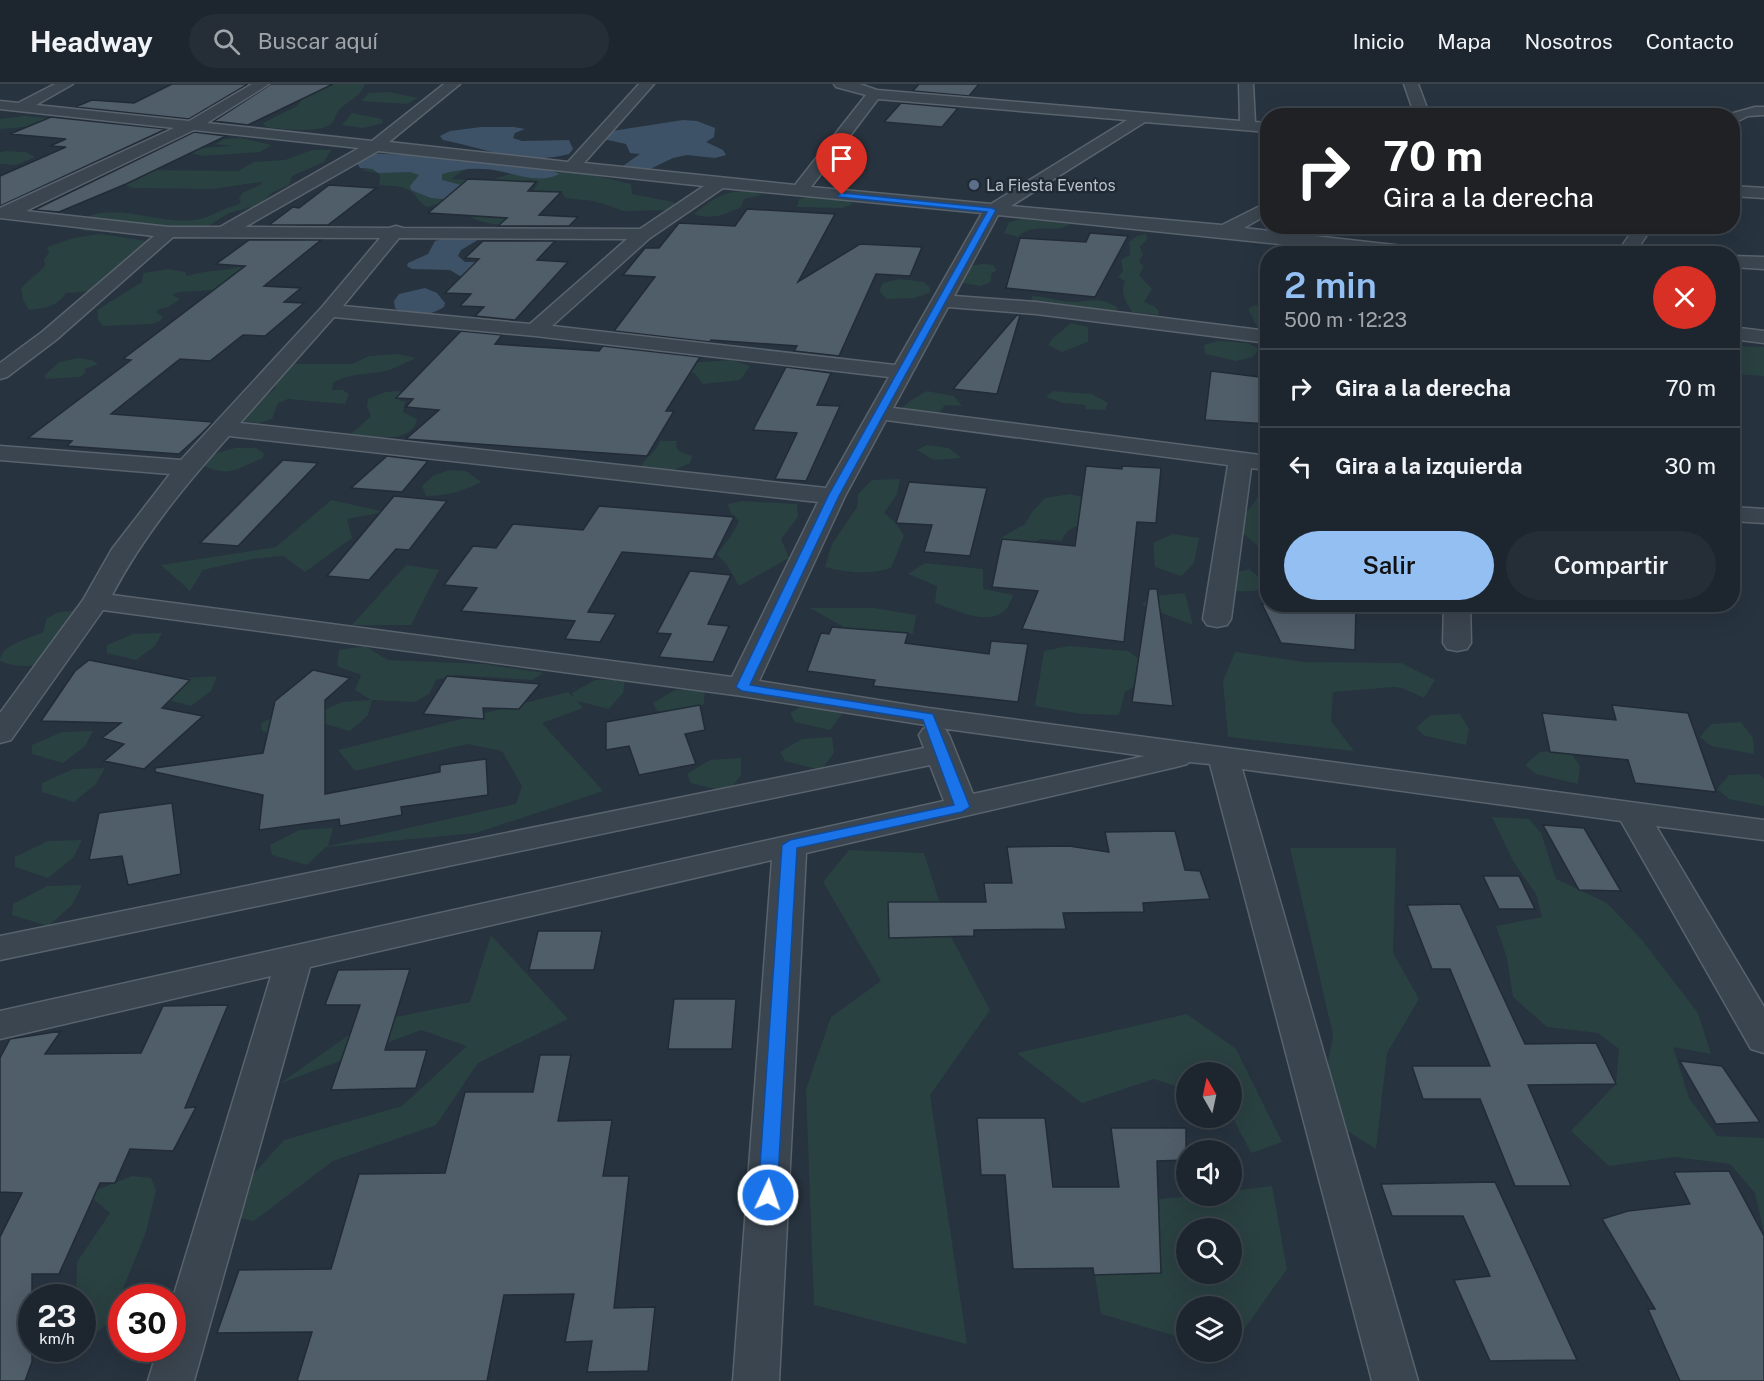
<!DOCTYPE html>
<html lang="es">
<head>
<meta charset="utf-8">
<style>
  :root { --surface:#1d262f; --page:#252e37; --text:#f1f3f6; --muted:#a0a5aa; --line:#3b434b; --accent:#93bff3 }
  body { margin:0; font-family:"Public Sans",sans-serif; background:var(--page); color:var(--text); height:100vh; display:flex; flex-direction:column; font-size:22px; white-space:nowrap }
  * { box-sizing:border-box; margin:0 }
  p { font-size:20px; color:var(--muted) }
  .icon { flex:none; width:33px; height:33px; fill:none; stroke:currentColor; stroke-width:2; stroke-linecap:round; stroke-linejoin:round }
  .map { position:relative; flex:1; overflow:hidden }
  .side { position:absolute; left:1260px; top:162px; width:480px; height:366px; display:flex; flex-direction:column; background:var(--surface); border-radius:24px; box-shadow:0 6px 24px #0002,0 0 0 2px var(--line) }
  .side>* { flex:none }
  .top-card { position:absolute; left:1260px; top:24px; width:480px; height:126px; border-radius:24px; box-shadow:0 6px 24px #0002,0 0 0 2px var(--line); background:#202124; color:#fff; overflow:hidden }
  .needle { width:39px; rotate:351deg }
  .controls { position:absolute; left:1176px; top:978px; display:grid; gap:12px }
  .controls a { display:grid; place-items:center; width:66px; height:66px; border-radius:50%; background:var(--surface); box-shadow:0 6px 24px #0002,0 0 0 2px var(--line); font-size:30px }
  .speed { position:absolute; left:18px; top:1200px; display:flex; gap:12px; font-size:30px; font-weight:700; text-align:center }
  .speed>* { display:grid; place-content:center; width:78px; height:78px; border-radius:50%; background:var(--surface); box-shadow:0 6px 24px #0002,0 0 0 2px var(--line); line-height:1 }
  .speed small { font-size:15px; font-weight:400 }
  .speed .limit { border:9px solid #d22; background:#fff; color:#111 }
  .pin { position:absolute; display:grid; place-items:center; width:51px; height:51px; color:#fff; margin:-62px -26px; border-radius:50% 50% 50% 0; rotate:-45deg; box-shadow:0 0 6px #0007 }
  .pin .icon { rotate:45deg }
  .me { position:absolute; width:66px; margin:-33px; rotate:3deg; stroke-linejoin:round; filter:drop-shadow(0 0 4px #0008) }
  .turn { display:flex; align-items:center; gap:21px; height:126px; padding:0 24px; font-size:27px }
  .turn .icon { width:78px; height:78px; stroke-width:2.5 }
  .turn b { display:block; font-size:42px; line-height:51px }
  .round { display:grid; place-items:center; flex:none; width:63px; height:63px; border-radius:32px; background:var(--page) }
  .head { display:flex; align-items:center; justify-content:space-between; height:102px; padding:0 24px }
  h1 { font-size:36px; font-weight:600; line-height:45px; color:var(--accent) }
  .primary-button { display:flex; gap:12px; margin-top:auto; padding:12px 24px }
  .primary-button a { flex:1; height:69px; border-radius:36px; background:var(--accent); color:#111; font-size:24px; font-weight:600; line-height:69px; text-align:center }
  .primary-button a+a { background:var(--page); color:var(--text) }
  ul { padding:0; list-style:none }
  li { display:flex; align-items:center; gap:18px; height:78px; padding:0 24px; border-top:2px solid var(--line) }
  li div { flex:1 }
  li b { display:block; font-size:22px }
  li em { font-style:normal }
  header { display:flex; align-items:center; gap:36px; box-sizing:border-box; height:84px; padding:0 30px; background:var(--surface); border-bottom:2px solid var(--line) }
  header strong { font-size:28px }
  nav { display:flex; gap:33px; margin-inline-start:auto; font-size:21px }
  .search { width:420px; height:54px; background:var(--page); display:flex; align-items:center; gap:15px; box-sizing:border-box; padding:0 21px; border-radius:33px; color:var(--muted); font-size:22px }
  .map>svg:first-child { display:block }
  .green { fill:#2a4141; fill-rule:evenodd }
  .water { fill:#3e5267 }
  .building { fill:#505e6a; stroke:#222c37; stroke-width:1.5 }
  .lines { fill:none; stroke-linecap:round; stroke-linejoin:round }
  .street-casing { stroke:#59636d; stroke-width:3 }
  .street { fill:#3b454f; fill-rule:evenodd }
  .route { fill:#1a73e8; stroke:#114b97; stroke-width:1.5 }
  .service-dot { fill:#5c6f8a; stroke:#202a35; stroke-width:2 }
  .labels { text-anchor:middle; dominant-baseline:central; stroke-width:5; stroke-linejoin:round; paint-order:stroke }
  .far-poi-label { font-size:16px; fill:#b8c0ca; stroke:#202a35; text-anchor:start }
</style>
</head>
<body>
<header>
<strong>Headway</strong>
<div class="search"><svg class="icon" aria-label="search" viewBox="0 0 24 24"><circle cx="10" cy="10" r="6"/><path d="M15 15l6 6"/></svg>Buscar aquí</div>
<nav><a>Inicio</a><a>Mapa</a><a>Nosotros</a><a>Contacto</a></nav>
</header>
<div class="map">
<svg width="1764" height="1297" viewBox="0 0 1764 1297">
  <rect width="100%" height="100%" fill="#27333f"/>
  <path class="green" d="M313,0H365C361,12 352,15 342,23C336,27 336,34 332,39C323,50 279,45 266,43L263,39L297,22Z
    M389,8L418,14L407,20L361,17L369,9Z
    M352,29L382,35L383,39L363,44L342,41Z
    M25,32L89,38L0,45V35Z
    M241,54L272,61L260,68L202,72L191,69L200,64L233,62L216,60L224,55Z
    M312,66H331L324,78L292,92L289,101L273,108L259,121L229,129L191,153L84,147L72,142C107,112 154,141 194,136C209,135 222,124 237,121L241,118L239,115L242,109L262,100L260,98L213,105L133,104L106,94L146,86L238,87L254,78L285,76Z
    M6,67L26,68L35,73L16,81L0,80V68Z
    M434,71L494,79L464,86L451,95L488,97L532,83L576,87L631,100L632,110L673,118L678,126L624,127L594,117L566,114L561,108L542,107L526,114L527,139C515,143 480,141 470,132L471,128L534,106L539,97L528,96L427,123C419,119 416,110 409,106C400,101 388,102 379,101L380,92L378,89L360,86L383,84Z
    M750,107L762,111L744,115L741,123C725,131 711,136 694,130C714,114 723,107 750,107Z
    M814,112L848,116L853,120L842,124L797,123L799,115Z
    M1021,135L1070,140C1054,151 1033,137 1018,153L1004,149L1009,138Z
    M100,150L147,157L145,165C116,193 110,208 66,209C57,223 45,224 29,226L23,216L21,204L45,182L44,175L49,169L47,163L74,154Z
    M1146,150L1147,155L1140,163L1143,171L1139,178L1144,183L1139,191L1152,205L1144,218L1154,222L1159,227L1158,231L1132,228C1126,217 1120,210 1125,197L1118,193L1123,187L1121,176L1130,171L1129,158L1137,152Z
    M249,180L216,206L179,208L172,211L180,215L168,223L159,225L156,228L163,233L160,237L152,240L103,242L98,236L97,226L142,198L143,189L169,185L185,188L187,192C208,185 229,188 249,180Z
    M983,180L993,181L997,186L991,190V198L980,202L963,199L964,191L969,187L968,182Z
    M899,195L924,198L930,204L929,209L914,214L886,215L879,207L883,199Z
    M1032,212C1047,212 1062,219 1076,218C1094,216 1102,214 1118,224L1114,229L1031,218Z
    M1267,220V246L1258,245L1248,225L1255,221Z
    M1071,239L1088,243V258L1062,268L1048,261L1052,255Z
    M1218,257L1247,259L1259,265L1253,273L1236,277L1205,270L1204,261Z
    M1733,262L1764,263V292L1733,290Z
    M596,266L702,278L732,276L750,282L740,296L703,300L694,289H656L591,268Z
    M398,270L416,274C406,278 395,285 385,287C367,291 348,289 333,299L332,306H343L349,310L345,320L288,315L278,319L272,335L259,339L240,337L256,318L275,305L277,290L293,280H352L369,272Z
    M78,274L92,276L98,280L85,285L86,288L80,293L45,295V291L59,278Z
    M399,307L404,309L399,317H405L403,328L417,335C412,362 370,352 351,350L371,332L367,323L368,315L385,308Z
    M927,307L954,312L962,322L945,321L939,329L900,326L910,317Z
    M1053,307L1092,310L1108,319L1105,326L1086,325L1085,321L1063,319L1046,313Z
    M660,357H677L676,363L680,368L692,372L690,379C670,388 662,392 641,382C647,372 656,368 660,357Z
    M926,361L949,364L961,374L934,376L917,366Z
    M235,364H256L264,369L263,374C236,385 230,394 202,381L213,370Z
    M448,386L466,387L481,398C462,407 448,412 426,412L422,402L433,392Z
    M900,395L897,410L884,429L896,439L904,452L891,484C867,491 849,489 825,483L832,460L857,423L858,410L872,396Z
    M1267,402V464L1258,462L1234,442L1254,419L1264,403Z
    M1071,410L1097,417L1092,438C1079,441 1066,443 1062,457L1041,455L1012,471L999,455L1025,440L1032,428L1045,414Z
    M331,416L385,428L347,435L352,454L305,488L283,472L252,475L203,486L190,507L161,481L276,463Z
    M741,417L797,420L798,433L781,455L789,474L739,502L727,481L717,470L731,452L739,437L731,429L728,420Z
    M1173,450L1199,454L1194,479L1181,492L1155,483L1153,459Z
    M925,479L983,485V505L1013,511C1002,550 962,528 935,519L937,502L908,490Z
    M406,481L439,486L411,541H352Z
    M1249,485L1267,499V503L1254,507H1235L1227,498L1231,490Z
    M1185,509L1193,541L1142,521L1150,512Z
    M810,524H874L916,531L913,550L847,545Z
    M74,527L90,529C78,542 64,565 50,575C38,585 13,583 0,577C0,560 30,555 43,548L47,534L59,528Z
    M162,549L155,562L136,576L107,569V561L133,550Z
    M365,562L388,576L484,580L544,589L532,596L456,591L436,596L429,610L415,618L372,616L368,631L350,647L318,638L280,653L262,647L261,639L288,626L317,629L342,618L371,616L355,606L361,591L337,582L339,566Z
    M1069,562L1128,567L1157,589L1125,608L1119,631L1082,630L1035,622L1044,567Z
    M1235,568L1304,578L1401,579L1435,596L1424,614L1402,604L1393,603L1333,608L1331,637L1354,667L1228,653L1223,597Z
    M217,592L211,607L191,622L161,614L160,606L187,594Z
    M625,595L623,609L609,625L577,617L583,624L542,639L603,707L476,749L326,763L307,781L272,771L270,761L299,746L333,744L328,762L516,720L522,702L502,667L467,660L355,687L338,666L568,608L574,614L572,609L595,596Z
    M705,605L704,619L691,635L657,627L653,619L675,606Z
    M840,616L842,630L830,646L795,638L790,629L810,617Z
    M1460,630L1469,645L1466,661L1425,652L1416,644L1431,631Z
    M1741,638L1753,654L1754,670L1711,662L1700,653L1711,640Z
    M93,647L85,662L63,679L32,670V661L62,648Z
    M832,653L834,669L821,686L785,677L780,668L802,655Z
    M1569,666L1580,682L1578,700L1536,690L1525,681L1540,668Z
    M741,674V691L728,708L691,699L687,690L710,676Z
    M105,684L96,700L74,718L42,708V699L73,685Z
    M1760,690L1764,695V722L1729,715L1717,705L1729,691Z
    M1492,733L1529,735L1541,749L1556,795L1607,819L1642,856L1698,929L1711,970L1673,963L1689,1014L1717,1052L1764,1054V1149L1755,1109L1730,1080L1675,1073L1609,1082L1571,1047L1616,1000L1619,965L1598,949L1547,943L1513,913L1507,874L1496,842L1542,833L1536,810L1513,777Z
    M82,756L73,774L48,794L15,783V773L48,757Z
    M1290,764H1396L1393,869L1419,915L1387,969L1376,1065L1319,1029L1333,951Z
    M849,766L924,769L950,851L990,926L930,1011L967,1260L814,1221L806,1005L831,933L881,897L823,798Z
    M82,801L72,821L48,842L12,831L13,820L47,802Z
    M491,851L568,935L478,979L436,1041L333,1077L254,1137L218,1129L284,1056L402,1022L467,962L421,946L279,1000L366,939L470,918Z
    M1187,930L1236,965L1282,1058L1251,1069L1232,1032V988H1186V1006L1154,995L1082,1019L1017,969Z
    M132,1092L151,1094L156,1106L146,1148L110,1237L83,1261L82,1214H76L77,1178L110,1129L87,1110Z
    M1272,1102L1287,1185L1232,1262V1222H1186V1255L1101,1230L1084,1123L1190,1112H1232V1107ZM1186,1144H1232V1190H1186Z"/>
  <path class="water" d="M683,36L697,37L715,44L714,53L706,58L723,66L726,71L715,74L687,71L673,74L646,87L620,84L640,70L630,69L626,60L603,55L612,47Z
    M481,43H514L525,45L515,49L513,54L522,57L569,56L573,65L569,70C521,82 489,65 443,56L440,52L450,47Z
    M366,69L428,72L549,86L560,90C540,100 519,91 499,87C480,83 460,85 442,90V96L477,105L461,117L431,114L411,106L410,102L419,91L410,88L378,89L373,85L360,84L357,79Z
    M456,151L481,154L461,166L458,172L465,178H482L470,198L450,186L412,185L407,182L408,179L428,170L435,157Z
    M425,204L437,209L445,219L444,223C430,232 409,235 395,224L394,217L399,210Z"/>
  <path class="building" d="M172,0H248L189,35L75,23L92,16L134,19Z
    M271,0H333L248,41L214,37Z
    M919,0H979L969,12L913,7Z
    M901,19L958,24L942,43L884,38Z
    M51,33L166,45L0,122V92L66,63L50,62L66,55L10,50Z
    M194,48L226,52L126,100L59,128L34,126Z
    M468,95L536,98L528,107L561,108L539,131L578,133L569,142H498L507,134L428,129Z
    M329,101L376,104L328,141H269L293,123L299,124Z
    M747,125L835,130L798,198L860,160L922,163L910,192L876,190L839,272L794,267L797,262L711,256L710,258L614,247L655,193L623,191L645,164H659L679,139L735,142Z
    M1090,149L1128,152L1095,213L1006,204L1020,154L1086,158Z
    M249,156H321L264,202L301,204L284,218L304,219L265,252L243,251L210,277L180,275L111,330L213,338L201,350L179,370L67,362L72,357L28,354L131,276L123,275L245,182L216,180Z
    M483,157H555L537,176L568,178L515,236L475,232L484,223L460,222L471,210L445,209L479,175L465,174Z
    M1017,231H1020L997,310L953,305Z
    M461,247L502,251L495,260L599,267L603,262L700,273L666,327H674L647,372L406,355L439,326L406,323L413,315L396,314Z
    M786,283L831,289L817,321L840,322L806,397L775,395L797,349L753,346Z
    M1211,287L1268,294V340L1205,336Z
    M387,372L428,377L402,408L351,404Z
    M283,376L318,379L238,462L200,459Z
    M1086,382L1122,385V382L1161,384L1156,439L1137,438L1124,558L1022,545L1038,507L992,503L1002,455L1075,462Z
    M909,398L987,404L970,472L924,468L932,441L896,439Z
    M394,412L447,417L409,466L396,465L369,496L327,492Z
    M599,422L734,433L713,475L622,468L588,528L616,530L600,558L565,555L575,537L461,527L477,504L444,501L473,462L496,464L513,440L583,446Z
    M690,487L731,491L708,540L729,542L713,578L659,573L671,550L657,549Z
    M1149,505H1157L1173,622L1132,618Z
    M1262,520H1356L1355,566L1281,559Z
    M832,543L908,549L905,559L989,570L991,557L1028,560L1018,618L873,602L875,596L807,587L821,549L829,550Z
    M89,576L190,596L162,624L203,632L144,685L104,677L124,660L102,654L121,639L41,637L75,587Z
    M313,586L350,594L325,616V710L440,688V681L486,675L488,711L401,723L402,731L340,742L339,735L259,746L263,711L155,688V684L263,669L275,617Z
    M447,592L540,600L519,625L483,624L484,635L423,630Z
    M700,621L705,646L685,650L696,680L639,691L629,662L606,666V638Z
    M1612,621L1688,629L1716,708L1635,699L1628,676L1550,668L1542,629L1616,636Z
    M172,719L181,790L128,801L122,772L89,776L99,729Z
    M1543,741L1584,744L1621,807L1579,806Z
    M1175,747L1185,786L1200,787L1210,815L1143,819L1144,828L1063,829L1066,845L974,846V852L889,854L888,818H986L984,799H1012L1007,763L1069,762L1109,768L1105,748Z
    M1483,792H1519L1535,825H1499Z
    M1460,820L1525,960L1596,959L1616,1000L1528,1001L1571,1102H1515L1480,1015H1423L1412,982H1490L1450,885H1432L1407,821Z
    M538,847H602L594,886H529Z
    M410,885L385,966H427L416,1004L331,1006L360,921H325L338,886Z
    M674,915H736L732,965H668Z
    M228,921L185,1024L196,1023L173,1067L130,1065L115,1099H100L59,1190H32V1278L25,1297H0V1153L22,1109L0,1108V974L10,955L61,947L45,970L141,969L163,922Z
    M540,971H571L558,1037L612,1036L603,1092H629L614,1224L655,1223L648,1287L587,1288L592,1257L565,1258L574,1210L504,1211L487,1297H297L312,1248L217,1249L239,1186L331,1185L359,1090L445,1089L465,1008H533Z
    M1680,977L1722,982L1760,1038L1716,1040Z
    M977,1034H1045L1053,1103H1119L1111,1044H1186V1076L1157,1077L1161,1189L1094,1191L1093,1184L1013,1185L1005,1091H981Z
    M1729,1087L1764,1152V1297H1680L1648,1225H1655L1602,1135L1628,1127L1690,1120L1674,1088Z
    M1495,1098L1577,1276L1490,1277L1454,1196L1490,1192L1463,1132H1392L1381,1100Z"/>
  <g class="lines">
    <g class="street-casing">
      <path id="street" d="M55,0H73L36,21L189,37L252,0H269L207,39L372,57L444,0H460L389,58L568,78L639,0H654L584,79L795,101L866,11L836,3L834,0H860L877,6L1240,37L1239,0H1253L1255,38L1268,39V48L1145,38L1011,122L1222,141L1268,118V130L1244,144L1430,165L1439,170H1377L998,131L954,212L1036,218L1268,247V259L1036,230L948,223L893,324L1268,372V386L1251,384L1231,535L1227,541L1217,543L1207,541L1203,535L1228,381L886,336L845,412L759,597L928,624L1764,736V756L1656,742L1764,923V969L1751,965L1621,737L1242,685L1418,1297H1372L1210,680L1189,678L1187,680L1176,683L806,769L779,1297H733L772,776L310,883L194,1297H148L158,1264H172V1217L271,892L0,955V927L944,717L930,681L0,876V852L924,664L919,651L923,645L932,642L742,612L103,526L11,656L0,659V629L83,516L112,465L170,390L0,376V362L181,376L322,223L380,154L173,153L56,256L7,293L0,295V279L42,248L154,152L0,134V124L174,44L0,25V17L18,19ZM878,15L1127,36L991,120L811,103ZM194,46L359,64L220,143H169L26,127ZM378,67L704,102L640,145L403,144L396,142L389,144L245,143ZM723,104L982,129L895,281L552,242L650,154ZM399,154L627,155L530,240L343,222ZM334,233L535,252L889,293L826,404L240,339ZM229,352L818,418L732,593L112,511C143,452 185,401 229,352ZM940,644L1145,672L973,710L949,651L945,645Z
        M1404,0H1418L1430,32H1415Z
        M1755,23H1764V31L1748,32L1732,40V32H1728L1730,30Z
        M1732,102L1764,104V114L1732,112Z
        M1636,142H1653L1634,170H1616Z
        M1732,172L1764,173V185L1732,183Z
        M1732,243L1764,247V259L1732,255Z
        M1732,423L1764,425V439L1732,437Z
        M1444,520H1470L1471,559L1467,565L1457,567L1447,565L1443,559Z"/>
    </g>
    <use href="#street" class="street"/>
  </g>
  <path class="route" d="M842,109L992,124L996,126L839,412L750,601L933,630L970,723L962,728L797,764L777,1111L774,1116L768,1118L761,1116L758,1111L782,761L790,756L954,721L923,636L742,607L736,603L828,412L987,128L839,113L838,111Z"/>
  <circle class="service-dot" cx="974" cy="101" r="6"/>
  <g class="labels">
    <g class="far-poi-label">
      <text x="986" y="101">La Fiesta Eventos</text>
    </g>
  </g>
</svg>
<div class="controls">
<a><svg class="needle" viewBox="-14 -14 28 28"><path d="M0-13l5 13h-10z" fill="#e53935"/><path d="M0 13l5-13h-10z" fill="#a0a5aa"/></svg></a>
<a><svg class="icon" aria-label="sound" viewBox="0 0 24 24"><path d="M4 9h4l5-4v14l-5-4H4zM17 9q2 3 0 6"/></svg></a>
<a><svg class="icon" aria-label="search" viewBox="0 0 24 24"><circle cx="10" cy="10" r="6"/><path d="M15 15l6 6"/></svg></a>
<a><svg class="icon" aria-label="layers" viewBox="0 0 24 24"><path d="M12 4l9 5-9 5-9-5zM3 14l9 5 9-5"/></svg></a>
</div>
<div class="speed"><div>23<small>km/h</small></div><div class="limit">30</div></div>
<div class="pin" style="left:842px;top:111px;background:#d93025"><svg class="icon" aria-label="arrive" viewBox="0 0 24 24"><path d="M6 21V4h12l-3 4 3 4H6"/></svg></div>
<svg class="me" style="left:768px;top:1111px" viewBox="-20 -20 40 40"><circle r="17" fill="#1a73e8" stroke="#fff" stroke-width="3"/><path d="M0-11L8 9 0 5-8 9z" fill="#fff"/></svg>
<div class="top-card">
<div class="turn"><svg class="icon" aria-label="right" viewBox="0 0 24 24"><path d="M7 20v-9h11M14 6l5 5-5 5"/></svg><div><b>70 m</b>Gira a la derecha</div></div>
</div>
<section class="side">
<div class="head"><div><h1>2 min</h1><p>500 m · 12:23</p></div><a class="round" style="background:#d93025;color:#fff"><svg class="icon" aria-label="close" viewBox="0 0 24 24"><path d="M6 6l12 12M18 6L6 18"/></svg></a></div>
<ul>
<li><svg class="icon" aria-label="right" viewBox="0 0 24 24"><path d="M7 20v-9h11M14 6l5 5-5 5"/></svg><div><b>Gira a la derecha</b></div><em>70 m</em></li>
<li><svg class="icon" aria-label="left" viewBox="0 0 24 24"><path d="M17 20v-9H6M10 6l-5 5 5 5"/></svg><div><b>Gira a la izquierda</b></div><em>30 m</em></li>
</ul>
<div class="primary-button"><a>Salir</a><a>Compartir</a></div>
</section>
</div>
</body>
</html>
